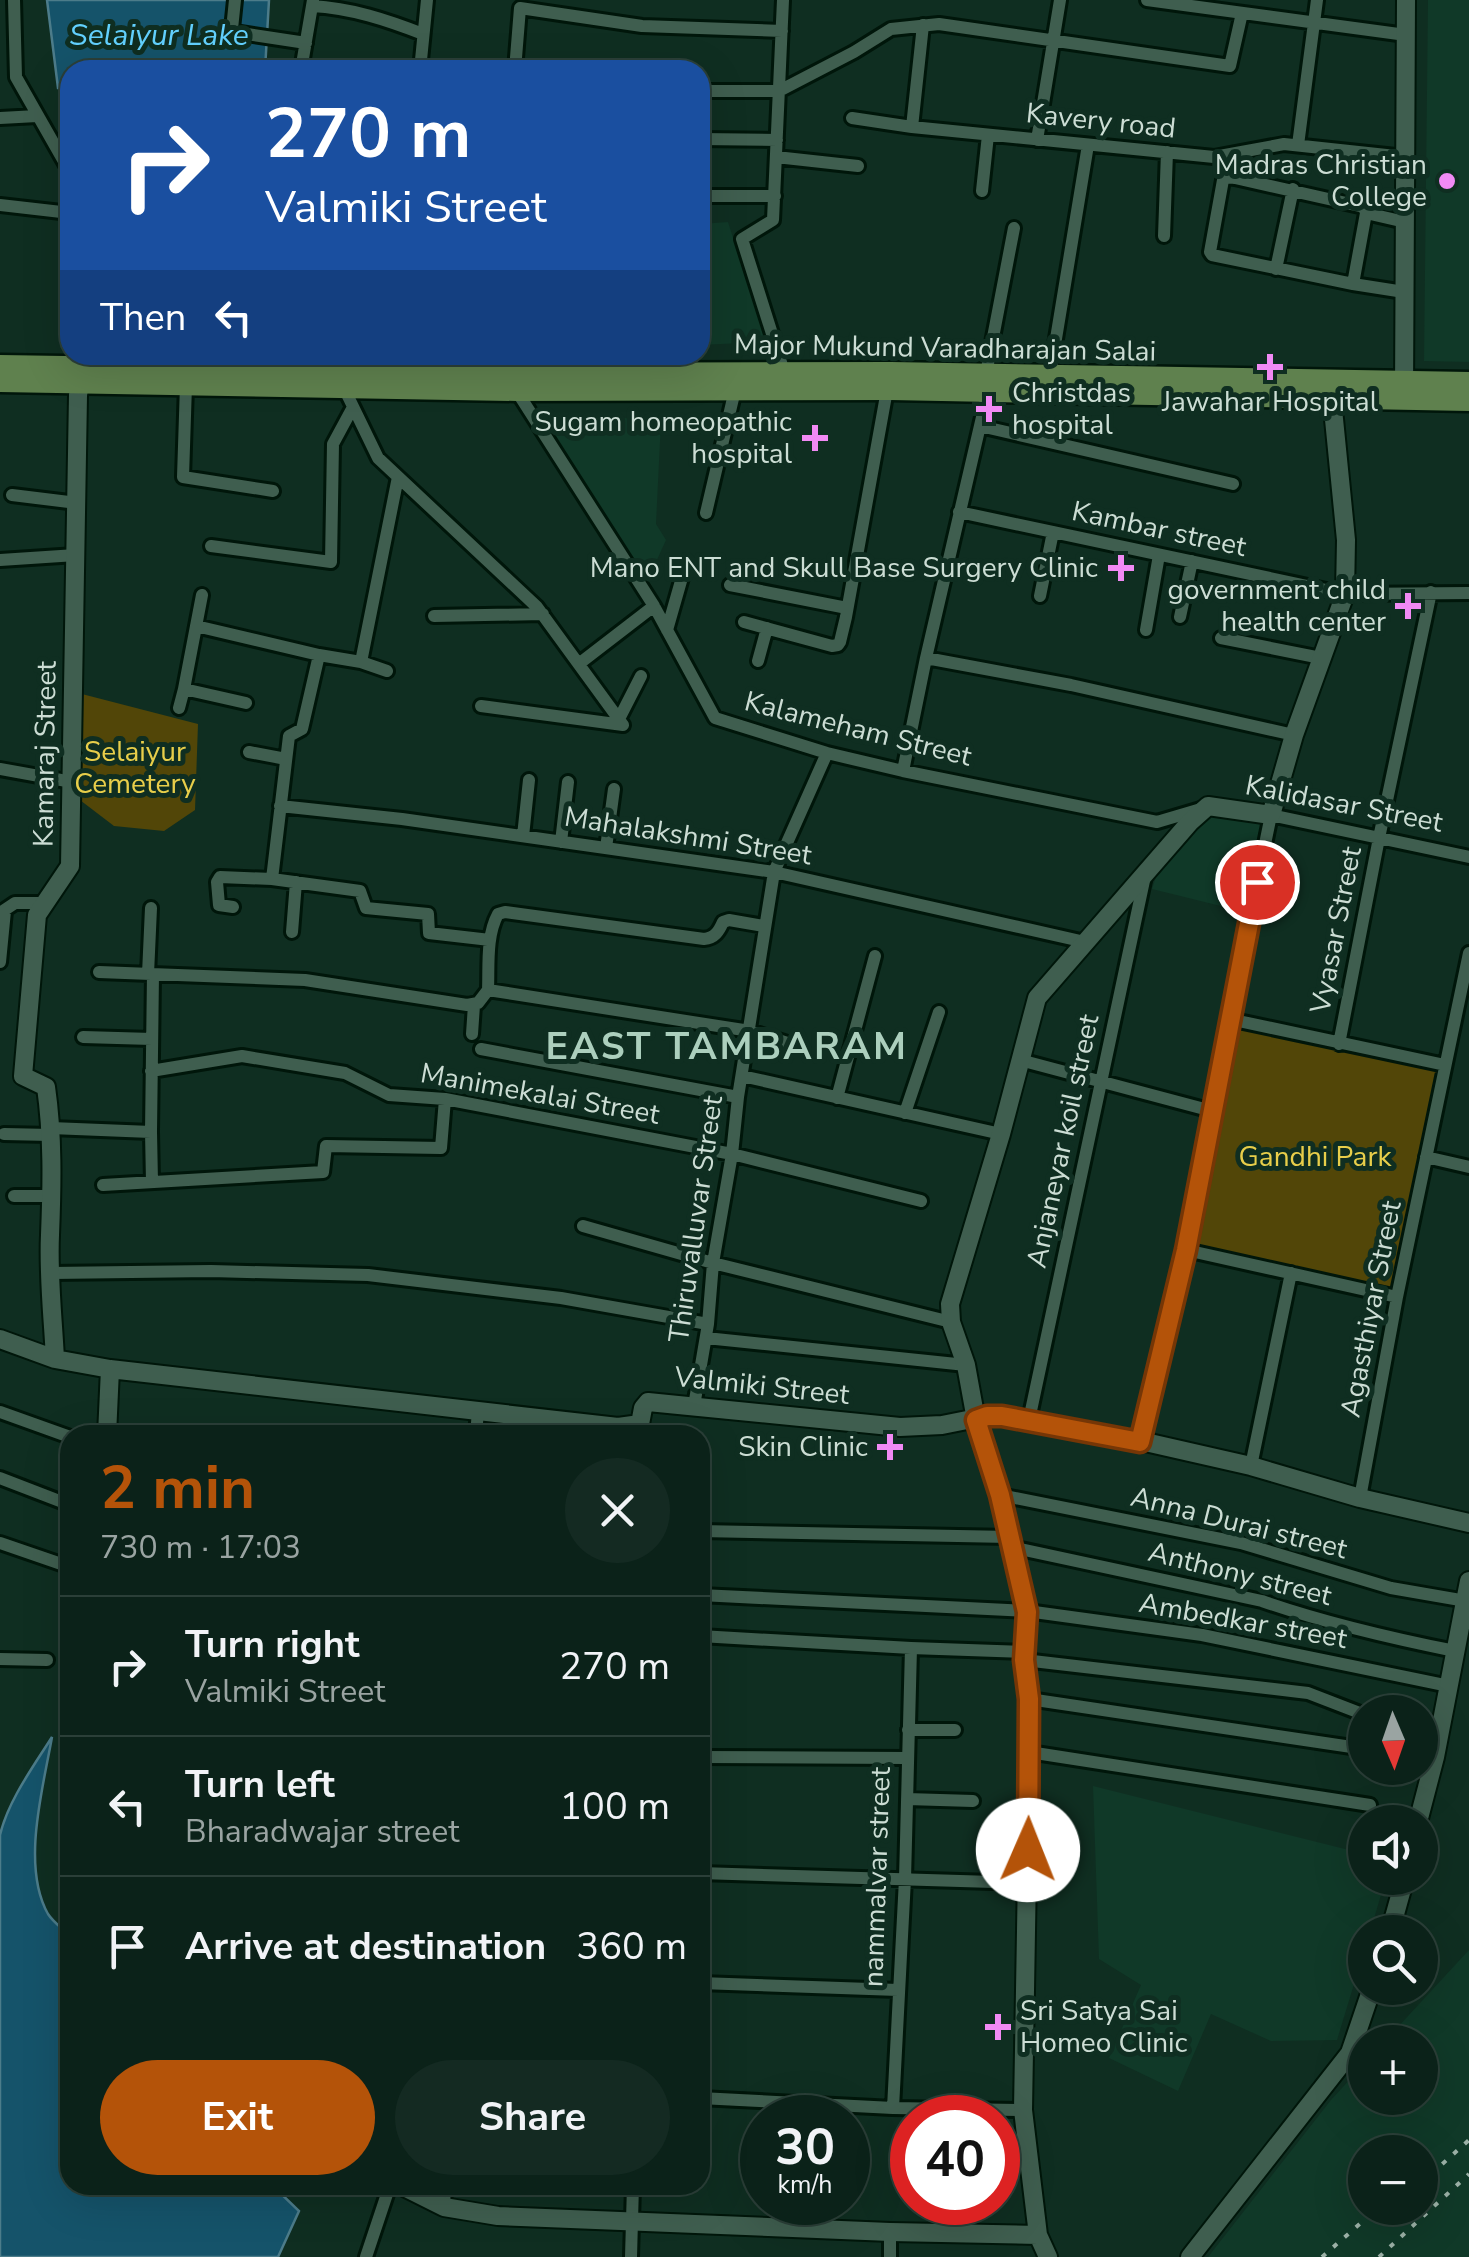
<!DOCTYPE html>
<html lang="en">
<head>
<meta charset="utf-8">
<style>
  :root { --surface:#0b2219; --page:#142a22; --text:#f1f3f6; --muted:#9aa4a2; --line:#2b3f38; --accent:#b45309 }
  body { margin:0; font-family:"Nunito Sans",sans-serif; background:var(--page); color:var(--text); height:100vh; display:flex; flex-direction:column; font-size:38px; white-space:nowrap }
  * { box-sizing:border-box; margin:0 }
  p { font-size:32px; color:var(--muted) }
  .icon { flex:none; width:55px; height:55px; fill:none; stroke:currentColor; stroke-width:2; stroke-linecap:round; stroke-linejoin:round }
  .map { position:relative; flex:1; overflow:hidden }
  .details { position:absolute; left:60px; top:1425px; width:650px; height:770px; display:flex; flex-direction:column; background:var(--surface); border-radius:30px; box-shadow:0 10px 40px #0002,0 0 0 2px var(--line) }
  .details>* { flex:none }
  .guide { position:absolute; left:60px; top:60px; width:650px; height:305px; border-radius:30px; box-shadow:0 10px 40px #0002,0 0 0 2px var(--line); background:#1a4fa0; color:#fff; overflow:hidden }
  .needle { width:65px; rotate:178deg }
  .tools { position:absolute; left:1348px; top:1695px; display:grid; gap:20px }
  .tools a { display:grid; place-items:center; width:90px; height:90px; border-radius:50%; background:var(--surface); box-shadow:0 10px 40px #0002,0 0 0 2px var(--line); font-size:50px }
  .speed { position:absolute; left:740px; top:2095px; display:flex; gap:20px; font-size:50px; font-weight:700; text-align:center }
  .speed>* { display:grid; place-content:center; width:130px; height:130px; border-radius:50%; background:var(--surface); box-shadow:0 10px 40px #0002,0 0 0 2px var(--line); line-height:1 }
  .speed small { font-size:25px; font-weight:400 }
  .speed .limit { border:15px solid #d22; background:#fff; color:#111 }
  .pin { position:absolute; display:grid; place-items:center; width:85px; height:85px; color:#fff; margin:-42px; border:5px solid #fff; border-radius:50%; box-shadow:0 2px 10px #0007 }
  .me { position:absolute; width:110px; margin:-55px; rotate:1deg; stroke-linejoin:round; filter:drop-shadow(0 0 8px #0008) }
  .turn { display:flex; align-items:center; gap:35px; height:210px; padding:0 40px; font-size:45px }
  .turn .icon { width:130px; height:130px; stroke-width:2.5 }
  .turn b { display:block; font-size:70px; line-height:85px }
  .then { display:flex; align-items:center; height:95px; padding:0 40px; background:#0003; gap:20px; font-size:38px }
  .round { display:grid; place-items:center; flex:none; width:105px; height:105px; border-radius:52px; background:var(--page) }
  .headline { display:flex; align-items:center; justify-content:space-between; height:170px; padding:0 40px }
  h1 { font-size:60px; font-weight:700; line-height:75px; color:var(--accent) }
  .cta { display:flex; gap:20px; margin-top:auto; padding:20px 40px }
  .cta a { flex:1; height:115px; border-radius:60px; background:var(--accent); color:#fff; font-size:40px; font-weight:700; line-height:115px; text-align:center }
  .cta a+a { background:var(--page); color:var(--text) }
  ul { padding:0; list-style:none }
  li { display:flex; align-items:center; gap:30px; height:140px; padding:0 40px; border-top:2px solid var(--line) }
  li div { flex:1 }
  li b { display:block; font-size:38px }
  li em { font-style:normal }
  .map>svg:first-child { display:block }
  .built { fill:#103928; fill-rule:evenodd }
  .green { fill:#524608 }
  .water { fill:#15536a; stroke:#4c7c8a; stroke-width:2.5 }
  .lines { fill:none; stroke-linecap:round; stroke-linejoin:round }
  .street-casing { stroke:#00160a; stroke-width:18 }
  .secondary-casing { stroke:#00160a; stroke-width:22 }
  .primary-casing { stroke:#00160a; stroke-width:25 }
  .street { stroke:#3f5e4f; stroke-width:12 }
  .secondary { stroke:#3f5e4f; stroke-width:18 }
  .primary { stroke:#5f814e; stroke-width:20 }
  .rail { stroke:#9cb1a7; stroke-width:4; stroke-dasharray:5 10; stroke-linecap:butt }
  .route-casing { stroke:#753606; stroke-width:25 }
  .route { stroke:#b45309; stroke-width:18 }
  .poi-dot { fill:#f18af4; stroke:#0f2e21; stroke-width:4 }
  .labels { text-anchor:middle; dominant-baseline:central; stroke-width:10; stroke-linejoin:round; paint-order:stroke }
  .street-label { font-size:28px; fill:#ccddd4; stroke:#0f2e21 }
  .poi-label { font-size:28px; fill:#ccddd4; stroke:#0f2e21; text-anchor:end }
  .park-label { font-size:28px; fill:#e8ce4a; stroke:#0f2e21 }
  .water-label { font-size:30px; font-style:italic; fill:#62d0fe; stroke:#0f2e21 }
  .district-label { font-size:38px; font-weight:bold; letter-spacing:2.5px; fill:#accfbd; stroke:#0f2e21 }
</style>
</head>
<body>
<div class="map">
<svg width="1469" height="2257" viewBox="0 0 1469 2257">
  <rect width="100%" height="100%" fill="#0f2e21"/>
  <path class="built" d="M1428,0H1469V362L1424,361Z
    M728,222L766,342L700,345V224Z
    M536,411L661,421L656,524L666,540L646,584Z
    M1210,809L1262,824L1245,912L1152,889L1157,874Z
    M1093,1786L1365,1854V1878H1386L1370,1932H1365V1948L1337,2040L1271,2041L1211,2014L1178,2091L1109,2058L1141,1985L1099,1959Z
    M1469,1950V2257H1208L1331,2100L1365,2063V2098H1420V2042H1384ZM1365,2152H1420V2208H1365Z"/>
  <path class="green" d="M78,693L198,724L195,810L164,831L114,826L76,797Z
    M1229,1019L1445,1065L1398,1291L1189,1251Z"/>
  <path class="water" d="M47,0H269L265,70H70V88H58Z
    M52,1737C43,1788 21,1866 48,1914C53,1922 63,1929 70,1936V2185H272L299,2211L278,2257H0V1835C8,1801 33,1767 52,1737Z"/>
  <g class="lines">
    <g class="street-casing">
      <path id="street" d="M14,0L16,77L70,172
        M235,0L232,29L234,32L306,43
        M783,0L773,220L742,239L786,378
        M1147,0L1406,35
        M312,6C351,8 387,20 423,34
        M301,70L313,0
        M420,70L427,0
        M515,70L520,8L642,26L782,31
        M700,91H779L854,52L891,29L939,24L1230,66L1242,13
        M0,118L37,116
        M852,118L912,127L1214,157L1284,144L1405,157
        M912,127L923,25
        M700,139L777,140
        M1037,140L1060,0
        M1298,145L1317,0
        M776,157L858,166
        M982,191L988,135
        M700,196H775
        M0,205L70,213
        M1366,213L1405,222
        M1164,236L1167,152
        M1276,269L1293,189
        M1353,284L1366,213L1364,207L1235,178L1229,177L1223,180L1210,252L1212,255L1353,284L1404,292
        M986,374L1014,228
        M1049,381L1088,145
        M186,385L183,477L273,491
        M344,388L378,458L537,607L623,725
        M516,390L654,606L715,718L827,753L903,771L1157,822L1201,809
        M980,426L1233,484
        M12,495L77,503
        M959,512L1345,594L1469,593
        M706,513L735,390
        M211,546L331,562L333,444L353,407
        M0,560L76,555
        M730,585L847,608
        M202,595L184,689L246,703
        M1040,596L1053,532
        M434,616L543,614
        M1180,617L1192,561
        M744,622L832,646L838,645L840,642L846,617L887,390
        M196,626L319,655L361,662L387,671
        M667,630L685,567
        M1146,630L1159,555
        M1221,638L1321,658
        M926,658L1071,685L1294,735
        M758,661L767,628
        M361,662L398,477
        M580,663L654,606
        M481,706L623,725
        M179,708L184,689
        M619,719L641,676
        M249,752L286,759
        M0,769L72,782
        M903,771L926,658L989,387
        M280,806L402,819L774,872L1085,942
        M523,836L529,780
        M561,842L568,782
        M606,848L614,789
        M272,879L289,736L302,729L319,655
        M233,907L219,905L217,882L220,877L272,879L360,891L366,908L428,914L429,933L490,940
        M0,913L15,903H45
        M292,932L296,882
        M0,962L5,911
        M99,972L305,980L467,1005L478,1003L488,990L750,1031L800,1047
        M148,974L151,908
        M488,990C489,966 486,936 498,914L505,912L704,939C715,938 719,931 723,922L729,920L764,926
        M1229,1019L1445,1065
        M472,1034L474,1005
        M83,1037L152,1039
        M1339,1044L1379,838L1431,592
        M481,1049L738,1097
        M1020,1060L1212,1111
        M151,1071L242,1056L345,1073L389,1095L445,1099L732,1154L921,1201
        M742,1076L1001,1134
        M837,1098L875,956
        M905,1113L939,1012
        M51,1128L151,1132L153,974
        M151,1132L152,1182
        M4,1134L51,1135
        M1426,1157L1469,1167
        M103,1185L323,1172L326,1146L441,1148L445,1099
        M14,1196H52
        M583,1226L713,1263L951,1322
        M1186,1250L1397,1297
        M51,1273L211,1271L368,1275L561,1298L708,1324
        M706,1338L966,1365
        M694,1406L708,1324L713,1263L732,1154L738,1097L774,872L827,753
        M0,1412L70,1437
        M1029,1420L1145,876
        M476,1435L478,1411
        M1141,1441L1186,1250L1229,1019L1271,815L1469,857
        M1251,1466L1291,1273
        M0,1478L70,1505
        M1000,1495L1241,1543L1391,1588L1466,1601
        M1360,1498L1397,1297L1469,953
        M700,1531L1010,1537
        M0,1543L70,1567
        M1011,1547L1262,1601C1325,1623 1390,1638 1455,1651
        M700,1595L1027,1611L1202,1635L1449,1686
        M700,1636L911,1648L1025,1652
        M0,1659L47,1660
        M1024,1660L1308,1693L1365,1715
        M1029,1699L1365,1749
        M1420,1722L1440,1725
        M908,1730H955
        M1029,1752L1370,1805
        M700,1757L907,1758
        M907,1799L973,1801
        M700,1873L1028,1883
        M700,1983L898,1990
        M700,2098L893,2108L1023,2110
        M893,2108L905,1879L911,1648
        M444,2207L445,2185
        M890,2232V2257
        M366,2257L390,2185
        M631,2257L633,2185"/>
    </g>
    <g class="secondary-casing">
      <path id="secondary" d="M1404,394L1406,0
        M0,1339L55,1359L110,1369L618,1427L640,1424L643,1408L648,1402L900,1427L942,1425L987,1416H1002L1141,1441L1251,1466L1360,1498L1469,1523
        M55,1359C53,1318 48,1276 50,1235C52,1185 53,1136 46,1087L23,1076L37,915L70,866L78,395L80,383L84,375
        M107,1435L110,1369
        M1418,1822L1435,1757L1469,1581
        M1390,1932L1405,1878
        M400,2185L444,2207L498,2216L890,2232L1038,2235
        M1048,2257L1038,2235L1023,2110L1029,1752V1699L1024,1660L1027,1611L1000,1495L976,1420L966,1365L951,1322L950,1304L1001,1134L1037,998L1190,822L1208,806L1271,815L1294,735L1345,594L1346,540L1331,389
        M1190,2257L1350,2053L1372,1988"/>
    </g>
    <g class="primary-casing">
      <path id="primary" d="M0,365L504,373L891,372L1469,382
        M0,382L517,391L891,390L1469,401"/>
    </g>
    <use href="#street" class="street"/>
    <use href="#secondary" class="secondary"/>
    <use href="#primary" class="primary"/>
    <path class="rail" d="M1420,2184L1469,2140
      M1322,2257L1378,2208
      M1379,2257L1469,2174"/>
  </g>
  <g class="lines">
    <g class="route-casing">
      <path id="route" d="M1028,1850L1029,1699L1024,1660L1027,1612L1000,1495L976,1420L987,1416H1002L1140,1442L1186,1250L1257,882"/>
    </g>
    <use href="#route" class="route"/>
  </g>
  <g class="poi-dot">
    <circle cx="1447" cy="181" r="10"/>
    <path d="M1265 352h10v10h10v10h-10v10h-10v-10h-10v-10h10z"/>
    <path d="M984 394h10v10h10v10h-10v10h-10v-10h-10v-10h10z"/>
    <path d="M810 423h10v10h10v10h-10v10h-10v-10h-10v-10h10z"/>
    <path d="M1116 553h10v10h10v10h-10v10h-10v-10h-10v-10h10z"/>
    <path d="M1403 591h10v10h10v10h-10v10h-10v-10h-10v-10h10z"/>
    <path d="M885 1432h10v10h10v10h-10v10h-10v-10h-10v-10h10z"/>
    <path d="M993 2012h10v10h10v10h-10v10h-10v-10h-10v-10h10z"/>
  </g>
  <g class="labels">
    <g class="street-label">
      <text transform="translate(1101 121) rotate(6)">Kavery road</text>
      <text transform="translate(945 348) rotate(1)">Major Mukund Varadharajan Salai</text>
      <text transform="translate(1159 529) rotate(12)">Kambar street</text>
      <text transform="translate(858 729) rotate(14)">Kalameham Street</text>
      <text transform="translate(45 754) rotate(-89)">Kamaraj Street</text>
      <text transform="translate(1344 804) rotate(11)">Kalidasar Street</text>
      <text transform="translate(688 836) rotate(9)">Mahalakshmi Street</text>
      <text transform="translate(1336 930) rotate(-79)">Vyasar Street</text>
      <text transform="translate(540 1094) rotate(10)">Manimekalai Street</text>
      <text transform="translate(1063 1141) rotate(-78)">Anjaneyar koil street</text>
      <text transform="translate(696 1219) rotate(-82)">Thiruvalluvar Street</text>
      <text transform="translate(1371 1309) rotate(-79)">Agasthiyar Street</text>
      <text transform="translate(762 1386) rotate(6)">Valmiki Street</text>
      <text transform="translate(1239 1523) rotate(14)">Anna Durai street</text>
      <text transform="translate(1240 1574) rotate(14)">Anthony street</text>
      <text transform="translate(1243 1621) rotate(10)">Ambedkar street</text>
      <text transform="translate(877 1877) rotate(-88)">nammalvar street</text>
    </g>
    <g class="poi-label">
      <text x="1427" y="165">Madras Christian<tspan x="1427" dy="32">College</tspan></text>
      <text x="1012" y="393" text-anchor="start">Christdas<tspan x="1012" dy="32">hospital</tspan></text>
      <text x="1270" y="402" text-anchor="middle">Jawahar Hospital</text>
      <text x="792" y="422">Sugam homeopathic<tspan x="792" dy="32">hospital</tspan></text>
      <text x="1098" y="568">Mano ENT and Skull Base Surgery Clinic</text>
      <text x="1386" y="590">government child<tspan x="1386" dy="32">health center</tspan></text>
      <text x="868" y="1447">Skin Clinic</text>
      <text x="1020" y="2011" text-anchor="start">Sri Satya Sai<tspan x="1020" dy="32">Homeo Clinic</tspan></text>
    </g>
    <g class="park-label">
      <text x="135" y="752">Selaiyur<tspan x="135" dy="32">Cemetery</tspan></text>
      <text x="1315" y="1157">Gandhi Park</text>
    </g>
    <g class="water-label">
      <text x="159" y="35">Selaiyur Lake</text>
    </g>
    <g class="district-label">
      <text x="727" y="1046">EAST TAMBARAM</text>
    </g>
  </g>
</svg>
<div class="tools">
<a><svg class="needle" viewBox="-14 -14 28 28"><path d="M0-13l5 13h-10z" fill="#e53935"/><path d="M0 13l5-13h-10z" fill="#9aa4a2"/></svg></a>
<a><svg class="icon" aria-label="sound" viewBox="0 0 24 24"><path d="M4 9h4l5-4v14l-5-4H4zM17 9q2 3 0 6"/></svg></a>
<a><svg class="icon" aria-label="search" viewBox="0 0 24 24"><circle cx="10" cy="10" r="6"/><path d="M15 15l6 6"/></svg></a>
<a>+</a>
<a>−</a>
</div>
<div class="speed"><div>30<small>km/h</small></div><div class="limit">40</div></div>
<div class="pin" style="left:1257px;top:882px;background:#d93025"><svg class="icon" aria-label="arrive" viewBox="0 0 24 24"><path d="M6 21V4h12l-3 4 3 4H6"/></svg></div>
<svg class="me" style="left:1028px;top:1850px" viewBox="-20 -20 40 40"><circle r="19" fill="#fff"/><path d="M0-13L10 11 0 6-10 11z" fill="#b45309"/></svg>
<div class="guide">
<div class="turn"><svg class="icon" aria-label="right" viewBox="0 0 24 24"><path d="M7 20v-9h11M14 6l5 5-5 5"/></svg><div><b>270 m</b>Valmiki Street</div></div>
<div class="then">Then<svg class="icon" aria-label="left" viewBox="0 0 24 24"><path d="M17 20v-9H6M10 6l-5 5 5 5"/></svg></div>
</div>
<section class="details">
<div class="headline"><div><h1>2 min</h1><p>730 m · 17:03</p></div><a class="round"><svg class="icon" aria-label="close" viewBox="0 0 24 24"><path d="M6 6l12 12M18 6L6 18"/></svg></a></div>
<ul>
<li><svg class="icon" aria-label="right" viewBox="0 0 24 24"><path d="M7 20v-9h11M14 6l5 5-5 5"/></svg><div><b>Turn right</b><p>Valmiki Street</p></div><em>270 m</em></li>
<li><svg class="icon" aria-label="left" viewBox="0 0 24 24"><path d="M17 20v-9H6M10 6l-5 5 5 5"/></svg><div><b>Turn left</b><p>Bharadwajar street</p></div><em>100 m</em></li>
<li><svg class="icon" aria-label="arrive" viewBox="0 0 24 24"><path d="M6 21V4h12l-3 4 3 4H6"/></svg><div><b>Arrive at destination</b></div><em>360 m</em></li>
</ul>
<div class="cta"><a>Exit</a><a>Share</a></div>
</section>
</div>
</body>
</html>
